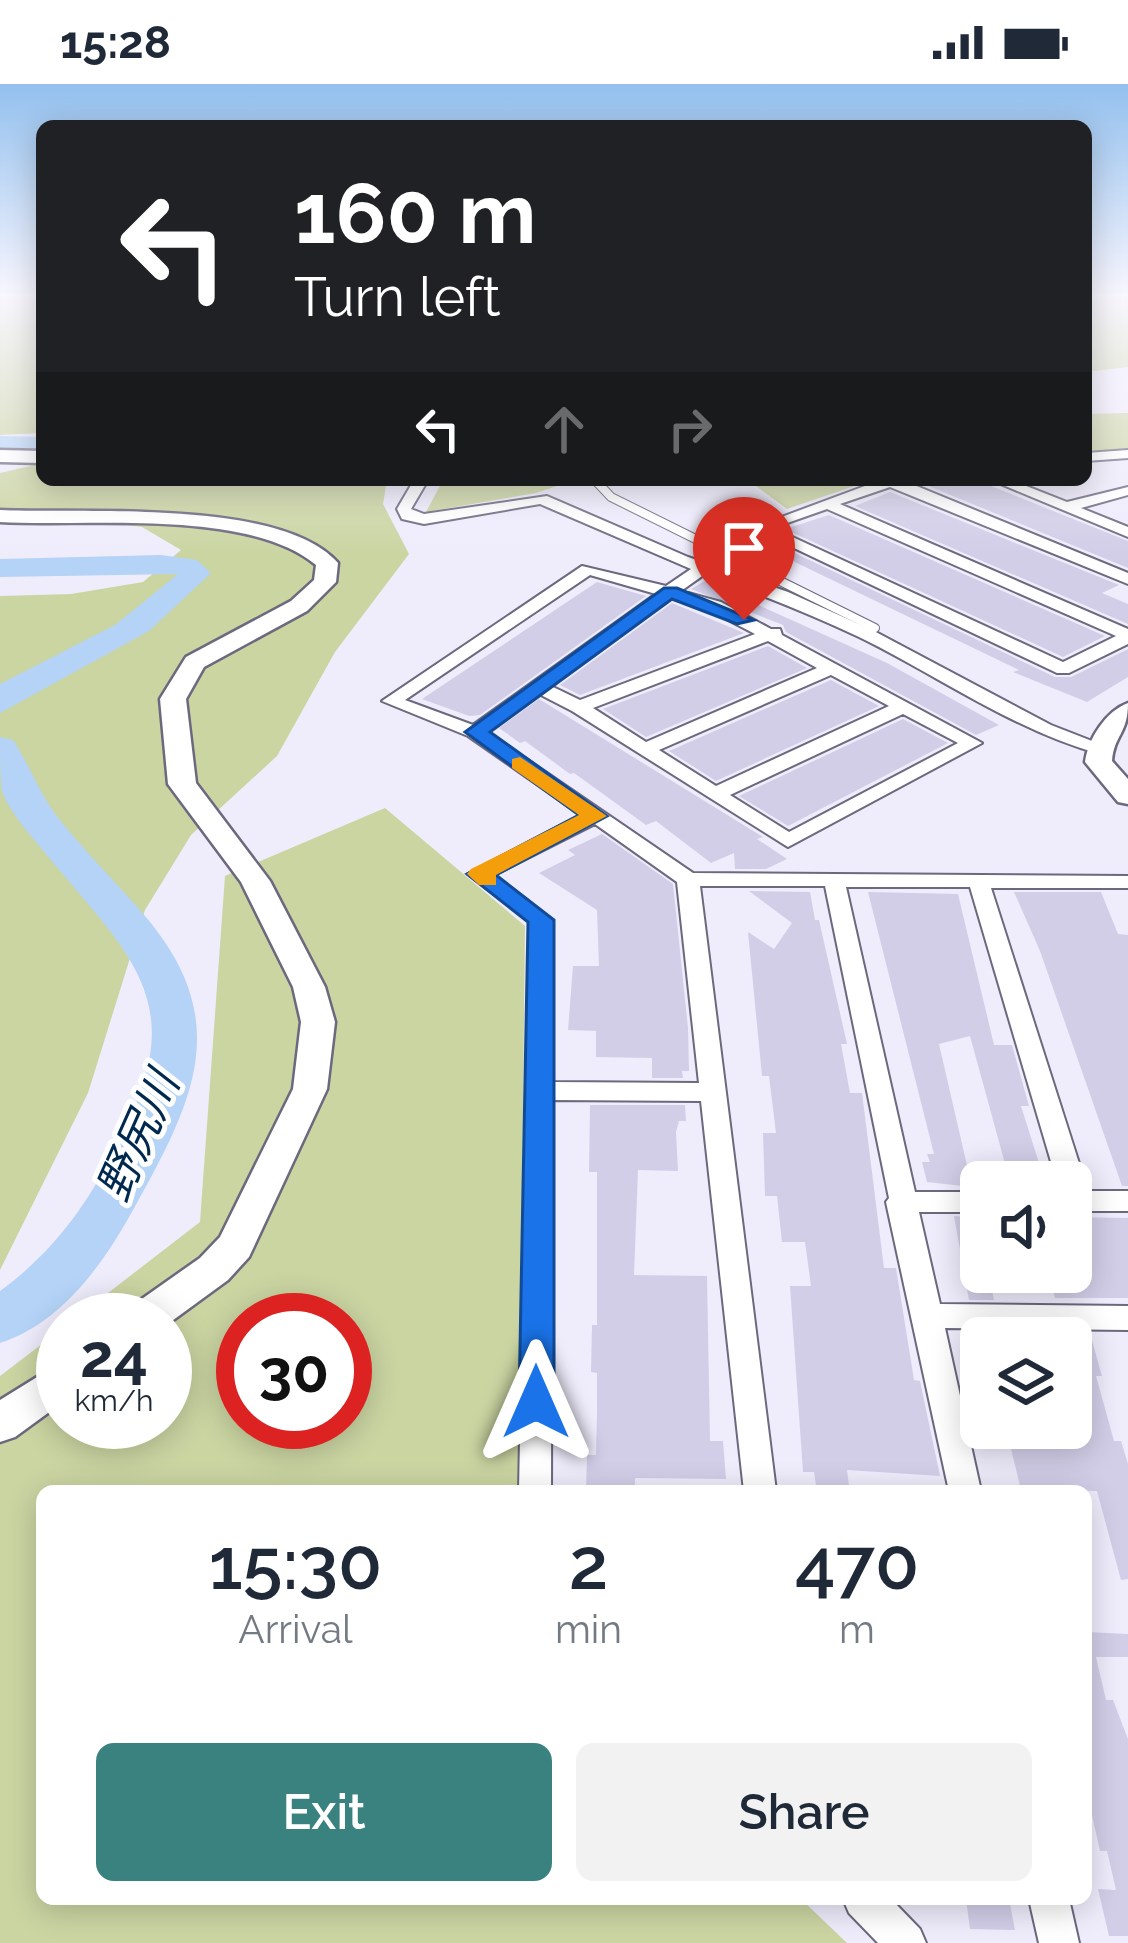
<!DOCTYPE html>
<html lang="en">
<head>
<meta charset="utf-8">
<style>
  :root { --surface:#fff; --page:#f2f2f3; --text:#1f2937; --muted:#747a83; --accent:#39827f }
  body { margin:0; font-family:Raleway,"Noto Sans JP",sans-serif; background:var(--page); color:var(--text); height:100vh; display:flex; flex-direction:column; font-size:45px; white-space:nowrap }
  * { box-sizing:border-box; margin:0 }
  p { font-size:39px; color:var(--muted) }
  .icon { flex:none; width:66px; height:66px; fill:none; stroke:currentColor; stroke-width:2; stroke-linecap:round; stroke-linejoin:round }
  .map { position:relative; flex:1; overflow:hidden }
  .drawer { position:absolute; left:36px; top:1401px; width:1056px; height:420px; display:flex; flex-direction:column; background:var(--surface); border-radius:18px; box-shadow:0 6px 30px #0003 }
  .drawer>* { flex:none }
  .hud { position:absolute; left:36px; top:36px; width:1056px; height:366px; border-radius:18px; box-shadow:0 6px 30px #0003; background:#202124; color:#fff; overflow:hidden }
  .fabs { position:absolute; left:960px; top:1077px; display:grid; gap:24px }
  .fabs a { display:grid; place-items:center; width:132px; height:132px; border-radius:18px; background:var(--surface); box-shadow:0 6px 30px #0003; font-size:60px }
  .speed { position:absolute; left:36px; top:1209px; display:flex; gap:24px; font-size:60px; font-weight:700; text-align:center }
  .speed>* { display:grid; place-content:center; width:156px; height:156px; border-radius:50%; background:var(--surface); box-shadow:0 6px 30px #0003; line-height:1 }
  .speed small { font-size:30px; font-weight:400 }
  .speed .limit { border:18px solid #d22; background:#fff; color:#111 }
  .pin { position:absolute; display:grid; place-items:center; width:102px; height:102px; color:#fff; margin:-123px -51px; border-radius:50% 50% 50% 0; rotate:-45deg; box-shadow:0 0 12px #0007 }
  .pin .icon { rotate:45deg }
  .me { position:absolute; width:132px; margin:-66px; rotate:0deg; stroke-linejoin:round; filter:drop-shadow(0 0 9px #0008) }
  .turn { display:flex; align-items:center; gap:42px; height:252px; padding:0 60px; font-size:54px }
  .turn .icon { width:156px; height:156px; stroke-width:2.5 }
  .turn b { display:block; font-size:84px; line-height:102px }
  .lanes { display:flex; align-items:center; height:114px; padding:0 60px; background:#0003; justify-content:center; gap:60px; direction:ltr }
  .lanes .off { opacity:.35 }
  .eta { display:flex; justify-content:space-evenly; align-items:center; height:204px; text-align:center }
  .eta b { font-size:72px; font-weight:600; line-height:84px }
  .button { display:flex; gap:24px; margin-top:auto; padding:24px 60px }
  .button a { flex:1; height:138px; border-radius:18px; background:var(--accent); color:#fff; font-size:48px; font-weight:600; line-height:138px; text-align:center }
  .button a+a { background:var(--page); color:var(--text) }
  .status { display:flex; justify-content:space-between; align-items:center; height:84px; padding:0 60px; background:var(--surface); direction:ltr }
  .status svg { height:33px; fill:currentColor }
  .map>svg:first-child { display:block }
  .green { fill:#cbd5a2; fill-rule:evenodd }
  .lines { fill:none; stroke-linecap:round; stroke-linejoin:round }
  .river { fill:#b4d3f6; fill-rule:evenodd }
  .building { fill:#d2cee8 }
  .lane-casing { stroke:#6c687e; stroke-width:10 }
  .street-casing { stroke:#6c687e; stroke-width:4 }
  .secondary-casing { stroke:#6c687e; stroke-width:5 }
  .lane { stroke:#fff; stroke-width:8 }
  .street { fill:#fff; fill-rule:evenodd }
  .secondary { fill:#fff; fill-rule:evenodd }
  .route { fill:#1a73e8; stroke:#114b97; stroke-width:3 }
  .slow { fill:#f59e0b }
  .labels { text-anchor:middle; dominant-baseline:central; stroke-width:10; stroke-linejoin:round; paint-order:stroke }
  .water-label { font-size:45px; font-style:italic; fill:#002950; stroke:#fff }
</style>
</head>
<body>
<div class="status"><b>15:28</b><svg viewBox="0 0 49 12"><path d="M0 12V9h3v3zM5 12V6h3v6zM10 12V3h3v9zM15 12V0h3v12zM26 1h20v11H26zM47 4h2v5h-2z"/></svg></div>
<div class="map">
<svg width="1128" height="1859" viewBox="0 0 1128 1859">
  <rect width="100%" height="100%" fill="#efecfc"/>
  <path class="green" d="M0,210H42V349L0,351Z
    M1086,210H1128V283L1086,288Z
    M1128,329V365L1086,367V330Z
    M39,380L42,396H387L383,420L409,470L335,568L277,672L191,751L145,826L88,1009L0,1186V512L71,510L143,498L181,466L142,443L0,424V389Z
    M443,396H575L536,409L426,428Z
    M748,396H872L787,425Z
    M385,724L525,842L519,1407H42V1815H801L847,1859H0V1292L63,1244V1338H165V1236H73L200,1138L225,792ZM243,1236H345V1338H243Z"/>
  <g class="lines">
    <path class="river" d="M0,352L42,353V369L0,368Z
      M161,471L197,476L211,489L149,547L0,629V600L115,541L178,490L0,493V475Z
      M0,653L13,656C30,682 40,711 59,735C86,769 117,799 145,832C235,938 193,1018 133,1126C103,1180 62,1239 0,1259V1207C55,1167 89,1118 119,1058C190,920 136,878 50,775C34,755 12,732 2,708C0,693 0,670 0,653Z"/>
  </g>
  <path class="building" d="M914,396L953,401L976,396L1128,457V484Z
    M890,408L1119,501L1102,509L1128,520V540L855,422Z
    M829,431L1105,552L1063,573L785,445Z
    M757,451L1055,593H1071L1128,565V593L1087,618L1013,588L1019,586L747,455Z
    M705,497L887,579L999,641L976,651L786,548L783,541L691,505Z
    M597,498L646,512L480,631L469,632L422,615Z
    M672,519L744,549L580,611L560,601Z
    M768,562L807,584L646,653L603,625Z
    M831,596L879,622L716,697L669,667Z
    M539,615L763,753L757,755L787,775L766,785H735L734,769L711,779L656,737L646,741L574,689L570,690L525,657L520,659L499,644Z
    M903,635L948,659L788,742L739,712Z
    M602,750L673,800L688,944L689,987H682L683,994H652V974L596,973V947L568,946L573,882H599L597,826L539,789L575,771L568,766Z
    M749,807L810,808L815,836H819L847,960H841L850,1009H862L884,1184H896L914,1296L920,1297L940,1392L847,1386L849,1402L816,1401L814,1388H803L790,1202H811L805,1158H782L777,1112H765L763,1049H776L769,992H762L748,848L774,865L792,839Z
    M868,808L958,810L994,961H1012L1029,1022H1021L1045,1098H1010L970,952L939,960L972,1103L927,1098L922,1078H930L927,1070H934Z
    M1014,808H1101L1118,850L1128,851V1102H1122L1040,867Z
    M590,1021H685L686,1037H679L676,1048L678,1087L638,1086L634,1191L707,1192L710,1357H723L726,1395L635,1394V1407H586L587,1371H596L597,1329V1289L591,1288L592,1241H597V1088H589Z
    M954,1132L981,1134V1188H988L994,1216H969Z
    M1071,1133L1128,1134V1214H1055L1048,1188H1071Z
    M1071,1253H1091L1102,1292H1096L1114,1357H1121L1128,1380V1495L1121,1496L1097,1407L1021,1406L1006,1344H1033L1037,1358H1079L1071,1327Z
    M1086,1548L1128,1550V1573H1096L1106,1616H1113L1128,1655V1852H1109L1098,1805L1116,1806L1107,1767H1100L1086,1704Z
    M966,1815H1009L1015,1846L970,1845Z"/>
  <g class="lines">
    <g class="lane-casing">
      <path id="lane" d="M595,396L611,413L875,544L866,550"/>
    </g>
    <g class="street-casing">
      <path id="street" d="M1128,366V374L1086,377V369Z
        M414,396H428L411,425L424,430L547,412L688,473L788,508L872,546L1051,641L1110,664L1100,670C1013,646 939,592 859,553C809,529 757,509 705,490L681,507L721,518L771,545H780L782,551L982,659L788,763L572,627L539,610L487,648L693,789L1128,792V804H991L1085,1098L1075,1107H1128V1127H1071V1098H1057L970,803H846L915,1108H981V1128H919L940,1220L1128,1222V1246L945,1244L981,1407H949L886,1118L889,1114L825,802H700L776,1407H744L701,1017L552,1016L551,1407H519L530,838L468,790L581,731L468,652L382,617L582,482L666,502L691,485L540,420L424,440L402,435L397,425ZM590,491L656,510L473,641L405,616ZM671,514L709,526L755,550L580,616L551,602ZM768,557L817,584L646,658L593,624ZM831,591L889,622L716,702L659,666ZM903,630L958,659L789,748L730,711ZM595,740L677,798L699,999L552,998V836L494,791Z
        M881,396H902L1128,489V500L890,403L840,420L1128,545V560L1069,589H1057L752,444ZM827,425L1116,552L1063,578L773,444Z
        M991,396H1011L1067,418L1128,403V411L1081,424L1128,443V453Z
        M843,1815H891L920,1845L926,1859H878L849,1829Z
        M1029,1815H1069L1079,1859H1039Z"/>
    </g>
    <g class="secondary-casing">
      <path id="secondary" d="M0,366L42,367V379L0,378Z
        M0,426C84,430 281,414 338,479L336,498L307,527L204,583L186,615L196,699L270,797L325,903L335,938L327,1005L249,1173L228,1196L165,1242V1236H123L129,1224L200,1174L220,1153L293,1005L301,938L293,903L241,798L168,700L160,615L186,573L291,517L314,496L316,481C248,424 87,443 0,438Z
        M1128,619C1128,650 1114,651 1112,677L1128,695V720L1118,718L1085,678C1088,655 1106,627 1128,619Z
        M63,1277V1318L15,1353L0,1358V1316Z"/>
    </g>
    <use href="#lane" class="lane"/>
    <use href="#street" class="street"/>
    <use href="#secondary" class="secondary"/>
  </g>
  <linearGradient id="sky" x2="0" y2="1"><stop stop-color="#93c0ee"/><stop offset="0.45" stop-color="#f8f6fe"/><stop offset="1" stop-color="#f8f6fe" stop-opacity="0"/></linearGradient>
  <rect width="1128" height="470" fill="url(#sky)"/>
  <path class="route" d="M664,504H677L754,536L737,540L672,515L490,648L607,732L496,791L554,836V1318L549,1329L536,1333L524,1329L519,1318L528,838L467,790L579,731L465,648Z"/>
  <path class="slow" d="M520,673L607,732L496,791V801H479L467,790L471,785L579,731L512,684V675Z"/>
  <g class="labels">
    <g class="water-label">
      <text transform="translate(138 1052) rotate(-66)">野尻川</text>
    </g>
  </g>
</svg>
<div class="fabs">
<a><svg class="icon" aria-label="sound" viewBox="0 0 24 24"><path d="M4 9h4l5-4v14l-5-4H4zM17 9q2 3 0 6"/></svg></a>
<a><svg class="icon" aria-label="layers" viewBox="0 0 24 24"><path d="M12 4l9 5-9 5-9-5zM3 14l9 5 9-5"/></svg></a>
</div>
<div class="speed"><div>24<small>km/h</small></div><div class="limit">30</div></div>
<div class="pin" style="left:744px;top:536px;background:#d93025"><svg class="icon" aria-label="arrive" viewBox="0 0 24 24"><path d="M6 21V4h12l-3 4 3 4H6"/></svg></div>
<svg class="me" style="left:536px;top:1318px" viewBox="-20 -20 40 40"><path d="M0-17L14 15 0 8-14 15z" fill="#1a73e8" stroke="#fff" stroke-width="4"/></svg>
<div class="hud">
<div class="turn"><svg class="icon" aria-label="left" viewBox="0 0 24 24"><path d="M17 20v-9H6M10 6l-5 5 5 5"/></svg><div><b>160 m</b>Turn left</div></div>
<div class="lanes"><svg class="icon" aria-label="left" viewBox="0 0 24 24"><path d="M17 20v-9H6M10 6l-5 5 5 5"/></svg><svg class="icon off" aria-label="ahead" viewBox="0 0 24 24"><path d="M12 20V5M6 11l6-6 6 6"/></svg><svg class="icon off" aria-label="right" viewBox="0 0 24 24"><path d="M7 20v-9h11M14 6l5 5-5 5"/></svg></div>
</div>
<section class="drawer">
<div class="eta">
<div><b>15:30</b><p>Arrival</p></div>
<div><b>2</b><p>min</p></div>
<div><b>470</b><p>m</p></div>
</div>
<div class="button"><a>Exit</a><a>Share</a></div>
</section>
</div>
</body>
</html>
